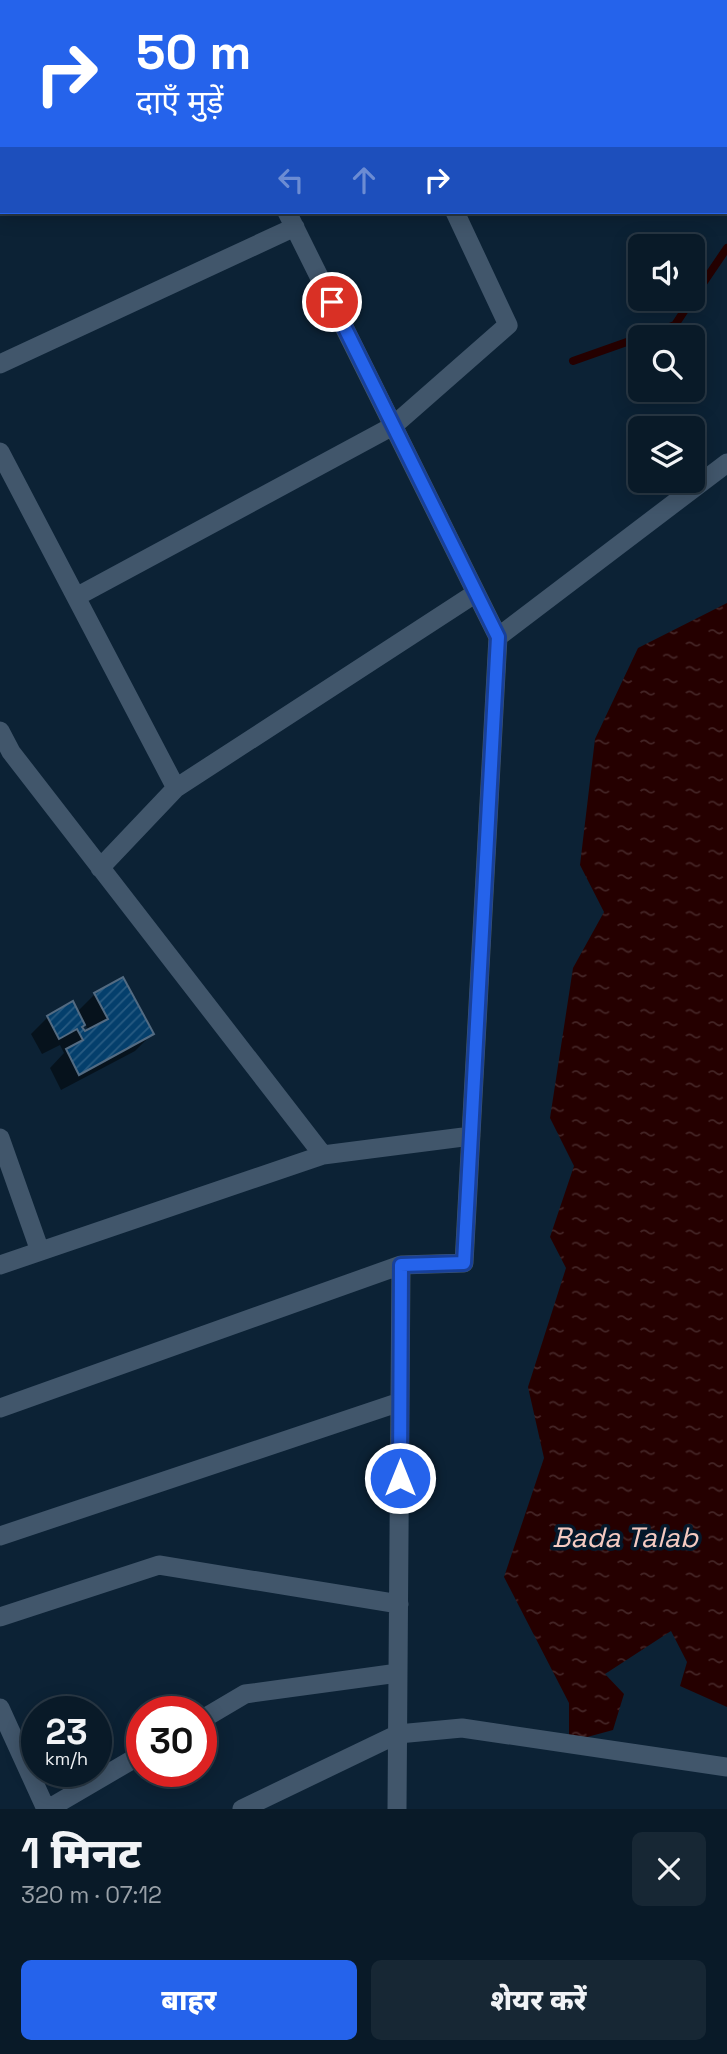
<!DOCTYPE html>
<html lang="hi">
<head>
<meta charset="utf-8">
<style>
  :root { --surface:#091a28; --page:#172734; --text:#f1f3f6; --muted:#99a1a8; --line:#293845; --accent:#2563eb }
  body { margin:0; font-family:"Space Grotesk","Noto Sans Devanagari",sans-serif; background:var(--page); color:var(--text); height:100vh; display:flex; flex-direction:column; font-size:26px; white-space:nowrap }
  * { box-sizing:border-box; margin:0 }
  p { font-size:23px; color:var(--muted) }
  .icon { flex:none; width:38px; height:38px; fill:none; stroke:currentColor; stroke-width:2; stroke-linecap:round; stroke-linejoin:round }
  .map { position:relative; height:1809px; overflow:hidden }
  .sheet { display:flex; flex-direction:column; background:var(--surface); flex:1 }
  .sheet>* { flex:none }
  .banner { position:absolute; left:0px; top:0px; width:728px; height:214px; box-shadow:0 4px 18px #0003,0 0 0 2px var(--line); background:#2563eb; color:#fff; overflow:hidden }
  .fabs { position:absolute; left:628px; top:234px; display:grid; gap:14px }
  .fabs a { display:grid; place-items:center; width:77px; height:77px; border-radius:10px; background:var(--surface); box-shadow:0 4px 18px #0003,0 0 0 2px var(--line); font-size:35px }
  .speed { position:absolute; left:21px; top:1696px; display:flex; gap:14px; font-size:35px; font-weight:700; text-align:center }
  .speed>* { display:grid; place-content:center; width:91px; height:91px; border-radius:50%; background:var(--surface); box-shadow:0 4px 18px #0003,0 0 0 2px var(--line); line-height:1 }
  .speed small { font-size:18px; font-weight:400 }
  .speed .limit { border:10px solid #d22; background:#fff; color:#111 }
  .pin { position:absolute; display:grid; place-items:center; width:60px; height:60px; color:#fff; margin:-30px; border:4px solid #fff; border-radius:50%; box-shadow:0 2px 7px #0007 }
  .me { position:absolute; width:77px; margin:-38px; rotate:0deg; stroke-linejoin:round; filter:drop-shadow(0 0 5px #0008) }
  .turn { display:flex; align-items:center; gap:24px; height:147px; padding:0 21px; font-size:32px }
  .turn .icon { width:91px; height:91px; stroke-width:2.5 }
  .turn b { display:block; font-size:49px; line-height:60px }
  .lanes { display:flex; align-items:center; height:66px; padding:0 21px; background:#0003; justify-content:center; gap:35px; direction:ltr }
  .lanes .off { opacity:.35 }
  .round { display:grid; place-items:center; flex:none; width:74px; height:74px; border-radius:10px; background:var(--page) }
  .overview { display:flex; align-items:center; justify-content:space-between; height:119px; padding:0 21px }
  h1 { font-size:42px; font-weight:800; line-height:52px }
  .button { display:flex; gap:14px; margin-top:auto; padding:14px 21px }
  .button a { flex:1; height:80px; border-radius:10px; background:var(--accent); color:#fff; font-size:28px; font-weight:800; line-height:80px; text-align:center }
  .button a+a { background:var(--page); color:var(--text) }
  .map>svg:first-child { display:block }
  .water { fill:url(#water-ripples) }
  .shadow { fill:#0007; fill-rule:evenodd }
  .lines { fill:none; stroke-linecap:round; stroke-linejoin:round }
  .stream { stroke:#250000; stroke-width:8 }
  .building { fill:url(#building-hatch); stroke:#536b82; stroke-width:2 }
  .minor { stroke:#41566b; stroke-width:19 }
  .route-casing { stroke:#184099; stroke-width:18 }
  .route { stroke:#2563eb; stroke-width:12 }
  .labels { text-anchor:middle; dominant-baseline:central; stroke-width:7; stroke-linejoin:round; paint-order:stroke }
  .water-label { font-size:28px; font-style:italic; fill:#f5cac1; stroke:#04182b }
</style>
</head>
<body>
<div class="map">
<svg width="727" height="1809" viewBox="0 0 727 1809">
  <defs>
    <pattern id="water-ripples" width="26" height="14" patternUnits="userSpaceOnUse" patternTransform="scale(1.75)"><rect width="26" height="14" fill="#250000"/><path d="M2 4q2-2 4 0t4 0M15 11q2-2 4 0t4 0" fill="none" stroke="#442526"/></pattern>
    <pattern id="building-hatch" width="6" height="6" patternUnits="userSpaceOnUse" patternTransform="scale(1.75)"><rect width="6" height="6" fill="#043f6c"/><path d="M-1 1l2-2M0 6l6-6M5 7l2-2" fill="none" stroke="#285b82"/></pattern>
  </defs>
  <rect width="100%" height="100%" fill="#0c2235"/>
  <path class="water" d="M727,603V1707L680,1686L687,1662L671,1631L605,1674L624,1694L613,1730L569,1742V1703L504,1577L544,1458L528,1387L566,1268L550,1237L574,1166L550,1118L573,968L604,912L580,865L595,739L638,648Z"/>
  <path class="shadow" d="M95,994L152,1034L135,1051L61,1090L50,1068L64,1053L60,1045L42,1054L31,1034L48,1017L77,1012ZM84,1023L89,1031L84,1034L80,1028Z"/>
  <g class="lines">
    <path class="stream" d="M693,298L727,248
      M573,361L675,325L692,299"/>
  </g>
  <path class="building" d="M123,977L154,1034L79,1075L66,1049L83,1040L77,1029L59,1039L47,1016L73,1001L85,1025L82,1027L85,1031L108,1019L94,993Z"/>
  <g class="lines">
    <path class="minor" d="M11,0V2
      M185,0V2
      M356,0L357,2
      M515,0L516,2
      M579,2L582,0
      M0,148L2,147
      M287,212L498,637L464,1263L401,1265L397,1809
      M0,364L295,227
      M0,452L176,788L100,868
      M76,597L393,426L508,325L455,212
      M498,637L727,463
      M0,731L11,752L323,1155
      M176,788L476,593
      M0,1138L40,1251
      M0,1265L323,1155L471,1136
      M0,1408L401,1265
      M0,1536L400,1402
      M0,1617L159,1565L399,1604
      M0,1708L46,1809
      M201,1720L245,1694L398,1673
      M48,1809L142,1754
      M242,1809L398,1734L462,1728L727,1767"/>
  </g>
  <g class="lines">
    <g class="route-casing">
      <path id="route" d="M332,302L498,637L464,1263L401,1265L400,1478"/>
    </g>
    <use href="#route" class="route"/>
  </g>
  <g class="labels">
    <g class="water-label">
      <text x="625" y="1537">Bada Talab</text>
    </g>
  </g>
</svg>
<div class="fabs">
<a><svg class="icon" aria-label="sound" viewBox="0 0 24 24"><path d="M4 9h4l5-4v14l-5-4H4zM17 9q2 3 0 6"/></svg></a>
<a><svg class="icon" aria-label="search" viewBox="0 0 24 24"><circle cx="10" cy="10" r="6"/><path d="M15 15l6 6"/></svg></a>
<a><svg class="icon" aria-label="layers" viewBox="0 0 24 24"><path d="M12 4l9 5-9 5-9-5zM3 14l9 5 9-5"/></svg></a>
</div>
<div class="speed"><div>23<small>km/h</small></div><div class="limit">30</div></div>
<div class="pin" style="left:332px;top:302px;background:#d93025"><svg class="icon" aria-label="arrive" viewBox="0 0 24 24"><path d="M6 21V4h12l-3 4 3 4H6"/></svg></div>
<svg class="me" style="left:400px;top:1478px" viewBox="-20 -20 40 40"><circle r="17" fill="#2563eb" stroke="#fff" stroke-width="3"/><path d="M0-11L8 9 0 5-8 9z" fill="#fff"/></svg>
<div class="banner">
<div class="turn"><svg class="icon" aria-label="right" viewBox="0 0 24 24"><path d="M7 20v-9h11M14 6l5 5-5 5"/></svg><div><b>50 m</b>दाएँ मुड़ें</div></div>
<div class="lanes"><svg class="icon off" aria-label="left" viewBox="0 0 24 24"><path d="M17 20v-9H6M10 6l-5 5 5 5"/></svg><svg class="icon off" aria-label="ahead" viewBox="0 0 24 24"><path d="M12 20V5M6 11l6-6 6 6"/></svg><svg class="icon" aria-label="right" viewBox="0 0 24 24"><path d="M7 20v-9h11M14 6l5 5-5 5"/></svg></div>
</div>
</div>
<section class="sheet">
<div class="overview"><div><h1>1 मिनट</h1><p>320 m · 07:12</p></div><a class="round"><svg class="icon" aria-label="close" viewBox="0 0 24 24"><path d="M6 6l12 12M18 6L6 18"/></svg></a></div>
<div class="button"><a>बाहर</a><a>शेयर करें</a></div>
</section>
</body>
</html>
